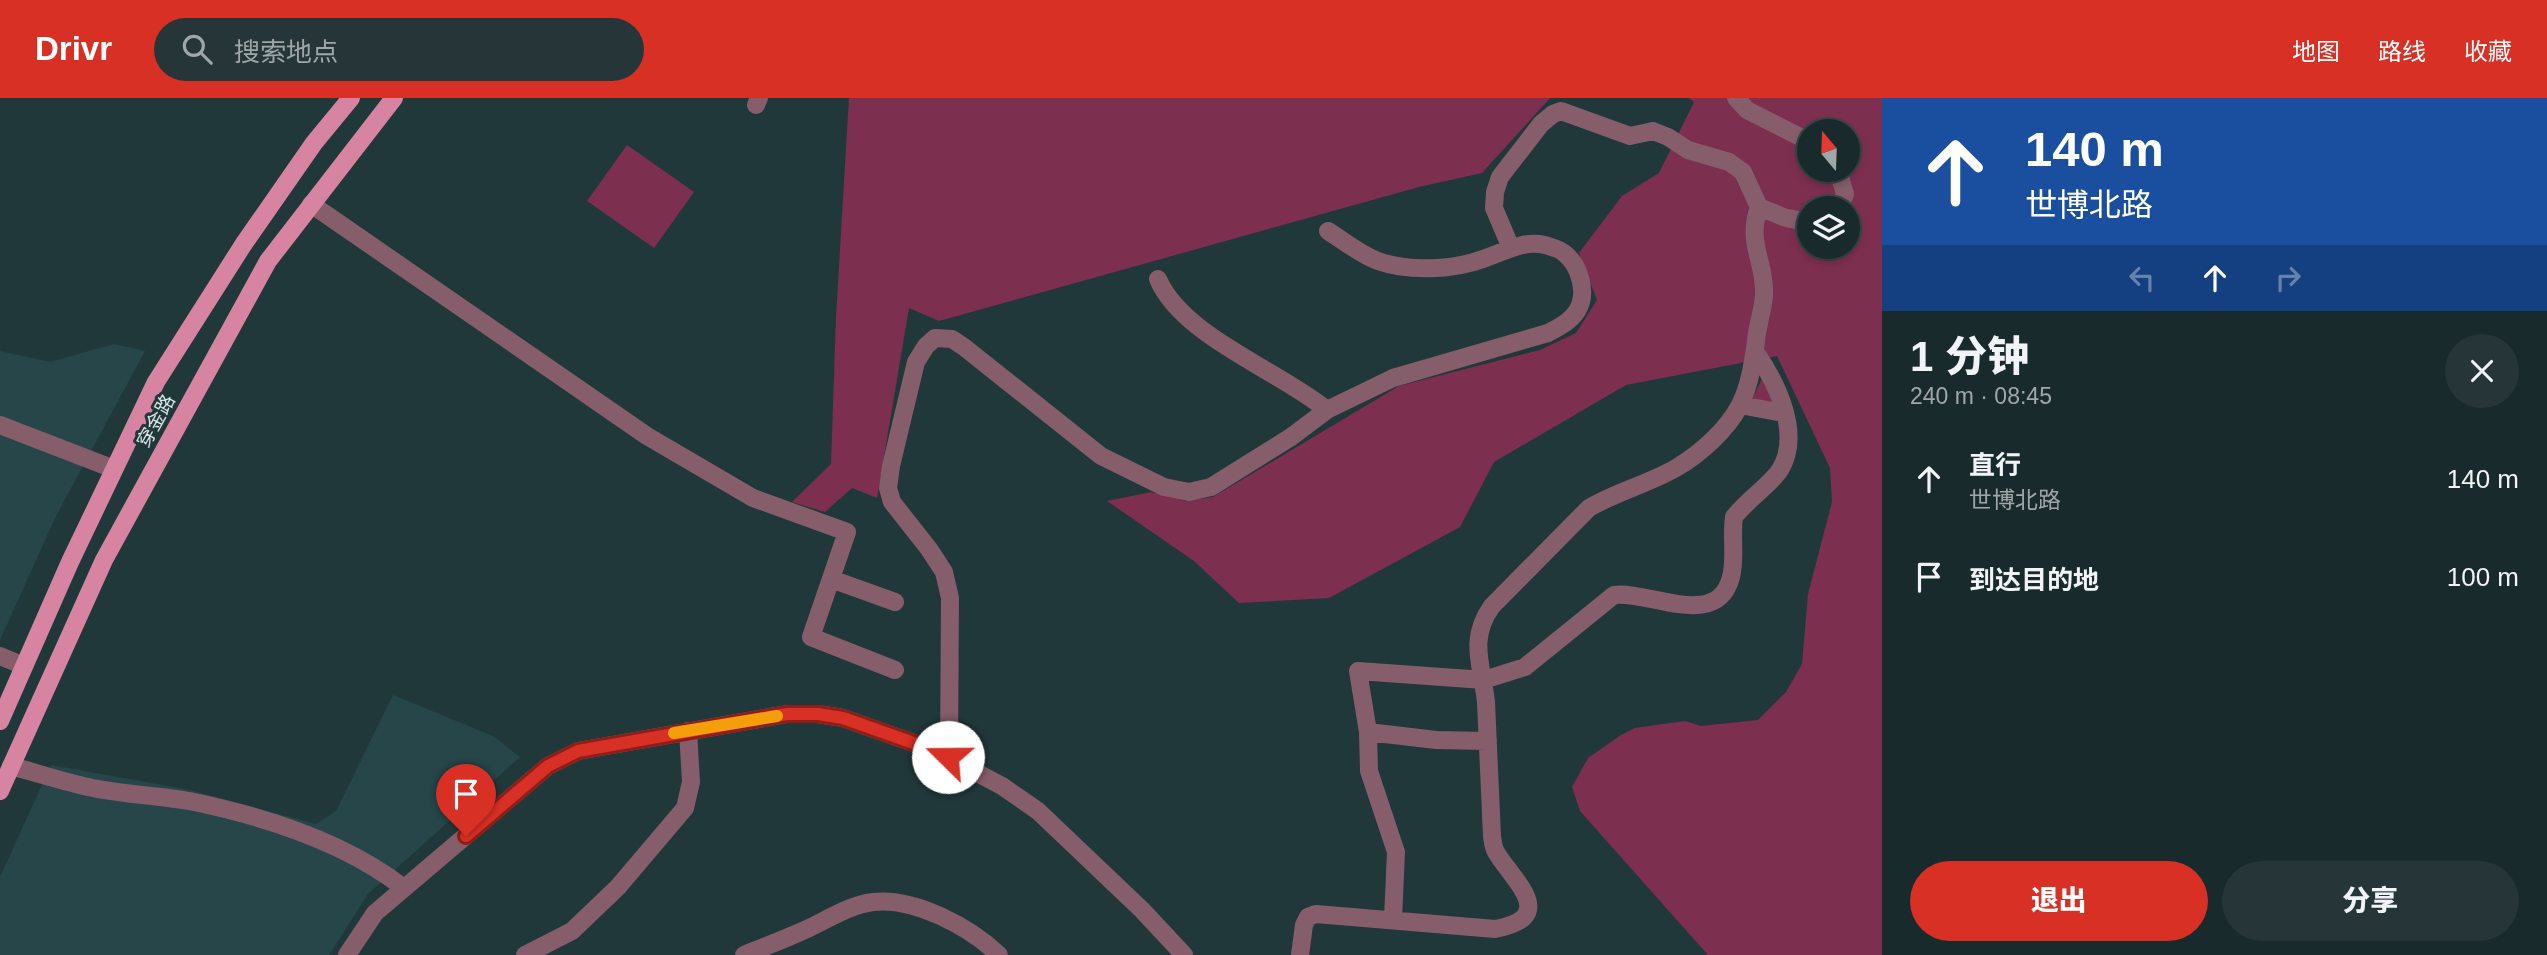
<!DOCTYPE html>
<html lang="zh">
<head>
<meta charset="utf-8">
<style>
  :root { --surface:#192a2c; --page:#263638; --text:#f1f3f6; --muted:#9fa7a9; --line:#374648; --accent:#d93025 }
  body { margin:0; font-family:Arial,"Noto Sans SC",sans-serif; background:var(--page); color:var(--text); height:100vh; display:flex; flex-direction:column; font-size:26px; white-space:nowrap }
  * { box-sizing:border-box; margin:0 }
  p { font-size:23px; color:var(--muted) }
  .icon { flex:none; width:38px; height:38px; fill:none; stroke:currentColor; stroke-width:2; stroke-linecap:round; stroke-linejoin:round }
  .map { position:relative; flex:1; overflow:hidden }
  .details { display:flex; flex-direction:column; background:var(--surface); width:665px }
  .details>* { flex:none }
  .hud { background:#1a4fa0; color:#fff; overflow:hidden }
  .needle { width:46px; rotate:341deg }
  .tools { position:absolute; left:1797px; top:21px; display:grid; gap:14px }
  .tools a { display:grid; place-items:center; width:63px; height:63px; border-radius:50%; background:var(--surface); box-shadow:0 4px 10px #0003,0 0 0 2px var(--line); font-size:35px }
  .pin { position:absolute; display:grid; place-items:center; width:60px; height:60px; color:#fff; margin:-72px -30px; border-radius:50% 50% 50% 0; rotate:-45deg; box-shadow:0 0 7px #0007 }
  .pin .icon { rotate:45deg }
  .me { position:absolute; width:77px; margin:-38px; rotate:292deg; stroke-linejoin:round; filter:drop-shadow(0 0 5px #0008) }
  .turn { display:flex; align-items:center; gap:24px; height:147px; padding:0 28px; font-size:32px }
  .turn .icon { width:91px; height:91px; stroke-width:2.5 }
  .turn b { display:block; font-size:49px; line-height:60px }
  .lanes { display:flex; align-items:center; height:66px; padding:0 28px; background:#0003; justify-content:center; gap:35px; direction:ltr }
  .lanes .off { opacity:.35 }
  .round { display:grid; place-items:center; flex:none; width:74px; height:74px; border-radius:37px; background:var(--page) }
  .headline { display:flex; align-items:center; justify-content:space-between; height:119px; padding:0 28px }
  h1 { font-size:42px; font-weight:800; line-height:52px }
  .action { display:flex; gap:14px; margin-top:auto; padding:14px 28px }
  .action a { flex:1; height:80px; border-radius:42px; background:var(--accent); color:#fff; font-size:28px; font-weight:800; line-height:80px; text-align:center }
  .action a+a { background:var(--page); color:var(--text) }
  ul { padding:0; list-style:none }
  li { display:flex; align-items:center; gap:21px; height:98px; padding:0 28px }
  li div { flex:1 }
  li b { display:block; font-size:26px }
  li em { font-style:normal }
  header { display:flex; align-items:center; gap:42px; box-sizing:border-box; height:98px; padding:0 35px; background:var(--accent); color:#fff }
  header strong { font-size:33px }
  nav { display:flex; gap:38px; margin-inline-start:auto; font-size:24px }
  .search { width:490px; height:63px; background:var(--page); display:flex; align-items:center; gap:18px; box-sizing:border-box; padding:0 24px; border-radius:38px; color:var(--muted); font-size:26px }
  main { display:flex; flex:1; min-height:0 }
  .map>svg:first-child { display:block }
  .built { fill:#26464a }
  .green { fill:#7d2f50; fill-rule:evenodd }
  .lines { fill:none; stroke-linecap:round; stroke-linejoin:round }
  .minor { stroke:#865d6b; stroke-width:18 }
  .major { stroke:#d684a2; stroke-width:18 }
  .route-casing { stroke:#8d1f18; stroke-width:18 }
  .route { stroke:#d93025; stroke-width:12 }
  .slow { stroke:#f59e0b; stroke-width:12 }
  .labels { text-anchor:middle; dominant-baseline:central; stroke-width:6; stroke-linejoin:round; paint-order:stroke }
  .street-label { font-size:19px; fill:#d9e7e8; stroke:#21383a }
</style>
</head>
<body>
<header>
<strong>Drivr</strong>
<div class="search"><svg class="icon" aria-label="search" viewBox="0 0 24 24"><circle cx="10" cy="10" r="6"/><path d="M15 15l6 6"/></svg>搜索地点</div>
<nav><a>地图</a><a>路线</a><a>收藏</a></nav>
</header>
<main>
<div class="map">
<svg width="1882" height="857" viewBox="0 0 1882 857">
  <rect width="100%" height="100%" fill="#21383a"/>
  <path class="built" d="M114,246L145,253L56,418L0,542V253L50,264Z
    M393,597L493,638L520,659L368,796L329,857H0V779L51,667L190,692L316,726L336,713Z"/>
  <path class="green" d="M849,0H1550L1482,75L1419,89L939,223L909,210L877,400L852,390L825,414L792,404L831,366L836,219Z
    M1689,0H1882V857H1708L1580,713L1572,689L1588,660L1621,637L1635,630L1685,623L1701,628L1758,622L1786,594L1802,566L1808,496L1832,404L1830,370L1777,258L1626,287L1494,364L1460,429L1329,500L1239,505L1194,463L1107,403L1151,394L1186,403L1213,399L1399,288L1540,252L1576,235L1597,202L1579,155L1622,98L1659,75L1694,4ZM1810,33H1848V72H1810ZM1810,110H1848V149H1810Z
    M627,47L694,94L654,150L587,103Z
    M1763,279L1774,305L1752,301Z"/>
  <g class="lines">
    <path class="minor" d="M1736,0L1747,12L1810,44
      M756,7L759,0
      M1838,72L1845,96L1839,110
      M311,106L647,338L753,400L847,434L811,539L895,572
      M1759,109L1786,120L1810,124
      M1158,181C1182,238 1280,273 1327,312
      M1740,307L1784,315
      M0,327L114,371
      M831,481L895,504
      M0,558L24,568
      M1368,634L1436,642L1488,643
      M949,659L950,500L944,474L929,451L892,404L888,390L891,368L916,264L926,248L935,240L952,241L964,249L1101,358L1164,389L1189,394L1211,389L1291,339L1327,312L1393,280L1548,235C1559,229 1570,224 1577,213C1588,196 1580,167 1564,155C1560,151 1551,149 1545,147C1522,142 1504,154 1483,161C1453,172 1409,174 1378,163C1361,157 1344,143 1328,133
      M11,668C37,675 62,683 88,689C123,697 159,697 194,704C266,719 345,744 404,790
      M1393,821L1396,754L1369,673L1368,634L1358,573L1484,582L1525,569L1614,497C1649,492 1717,533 1731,479C1736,461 1731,438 1734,419C1747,402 1769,388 1780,372C1802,336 1777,285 1756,255
      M347,857L375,815L548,668L578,653L787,616H818L843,620L936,653L1002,688L1038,713L1142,812L1184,857
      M525,857L572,833L618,789L685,710L691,684L688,633
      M744,857C766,848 788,840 809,830C830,820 850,807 873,804C914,799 970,829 999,857
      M1300,857L1304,827L1308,819L1316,816L1495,831C1560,819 1513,783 1496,754C1493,749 1493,744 1492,738L1486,604C1482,567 1468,541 1492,508L1589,410C1616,394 1648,386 1676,370C1700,356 1727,332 1740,307C1751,285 1754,258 1757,235C1759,223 1763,210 1764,198C1766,164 1746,146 1759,109L1743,74L1729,64L1688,52L1668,39L1653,33L1630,38L1561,13L1553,16L1541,26L1500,79L1495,94L1494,110L1511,150"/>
    <path class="major" d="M0,623L70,464L156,284L243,147L314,45L351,0
      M0,693L104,462L268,163L394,0"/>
  </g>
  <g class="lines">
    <g class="route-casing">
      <path id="route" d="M466,738L548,668L578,653L787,616H818L843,620L936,653L948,659"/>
    </g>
    <use href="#route" class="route"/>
    <path class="slow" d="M674,635L777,618"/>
  </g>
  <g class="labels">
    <g class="street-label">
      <text transform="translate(156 323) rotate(-61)">穿金路</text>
    </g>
  </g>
</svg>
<div class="tools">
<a><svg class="needle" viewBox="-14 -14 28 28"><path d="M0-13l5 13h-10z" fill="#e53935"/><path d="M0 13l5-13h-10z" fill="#9fa7a9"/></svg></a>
<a><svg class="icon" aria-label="layers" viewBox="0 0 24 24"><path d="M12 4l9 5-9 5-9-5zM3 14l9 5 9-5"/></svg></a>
</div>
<div class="pin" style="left:466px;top:738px;background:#d93025"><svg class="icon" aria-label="arrive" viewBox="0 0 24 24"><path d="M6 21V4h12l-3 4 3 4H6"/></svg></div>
<svg class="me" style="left:948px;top:659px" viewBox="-20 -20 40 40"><circle r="19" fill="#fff"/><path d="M0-13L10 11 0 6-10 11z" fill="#d93025"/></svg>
</div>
<section class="details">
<div class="hud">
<div class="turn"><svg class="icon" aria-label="ahead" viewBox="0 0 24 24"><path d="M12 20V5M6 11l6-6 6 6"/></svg><div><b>140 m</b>世博北路</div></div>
<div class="lanes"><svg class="icon off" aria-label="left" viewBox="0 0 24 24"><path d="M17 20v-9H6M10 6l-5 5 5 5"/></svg><svg class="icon" aria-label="ahead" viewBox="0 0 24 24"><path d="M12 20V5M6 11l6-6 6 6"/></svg><svg class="icon off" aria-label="right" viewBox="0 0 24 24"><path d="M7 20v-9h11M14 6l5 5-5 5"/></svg></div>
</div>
<div class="headline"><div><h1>1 分钟</h1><p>240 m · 08:45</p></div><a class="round"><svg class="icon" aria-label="close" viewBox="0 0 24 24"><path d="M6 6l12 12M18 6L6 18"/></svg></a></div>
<ul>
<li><svg class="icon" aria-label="ahead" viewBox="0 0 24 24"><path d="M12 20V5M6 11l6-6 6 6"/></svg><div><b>直行</b><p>世博北路</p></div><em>140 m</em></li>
<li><svg class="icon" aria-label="arrive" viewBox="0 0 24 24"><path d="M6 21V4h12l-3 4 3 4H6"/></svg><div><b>到达目的地</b></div><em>100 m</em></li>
</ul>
<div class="action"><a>退出</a><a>分享</a></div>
</section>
</main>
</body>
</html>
